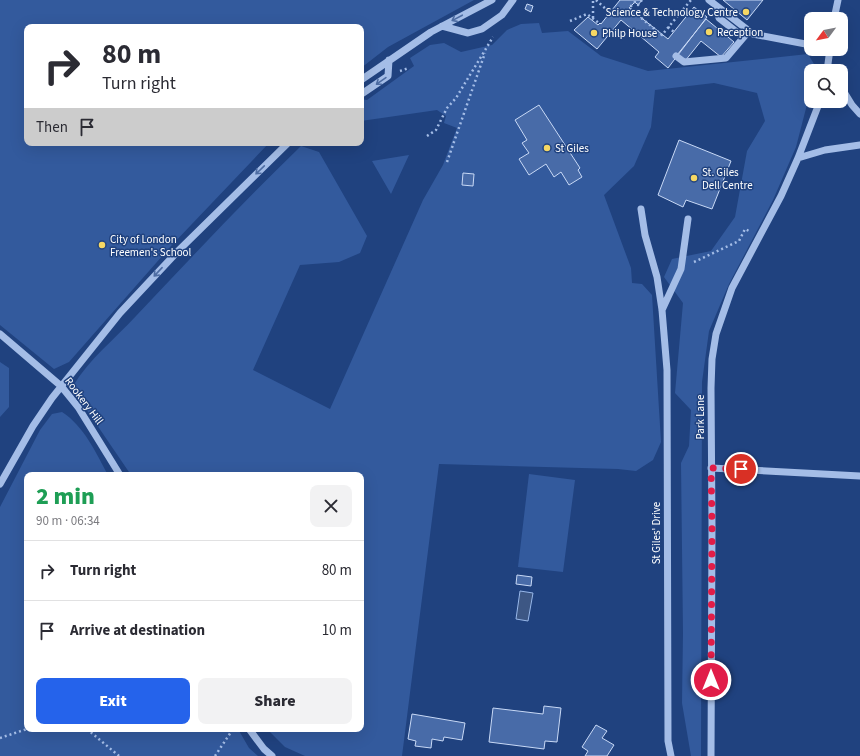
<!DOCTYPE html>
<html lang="en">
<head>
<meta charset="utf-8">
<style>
  :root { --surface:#fff; --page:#f2f2f3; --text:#2b2b33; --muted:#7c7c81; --line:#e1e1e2; --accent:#2563eb }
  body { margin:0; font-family:"Source Sans 3",sans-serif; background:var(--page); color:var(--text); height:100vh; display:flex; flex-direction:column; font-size:15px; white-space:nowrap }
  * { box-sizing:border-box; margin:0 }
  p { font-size:13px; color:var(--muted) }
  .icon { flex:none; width:22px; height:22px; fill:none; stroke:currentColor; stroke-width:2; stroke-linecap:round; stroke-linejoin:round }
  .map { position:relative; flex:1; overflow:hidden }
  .drawer { position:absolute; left:24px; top:472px; width:340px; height:260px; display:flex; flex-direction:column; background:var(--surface); border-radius:8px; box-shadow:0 4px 16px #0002 }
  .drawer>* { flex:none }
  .hud { position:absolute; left:24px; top:24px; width:340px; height:122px; border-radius:8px; box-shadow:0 4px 16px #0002; background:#fff; color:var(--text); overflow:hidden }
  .needle { width:26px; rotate:238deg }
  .tools { position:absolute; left:804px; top:12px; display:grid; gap:8px }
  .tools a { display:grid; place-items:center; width:44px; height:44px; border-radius:8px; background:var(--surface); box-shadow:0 4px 16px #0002; font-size:20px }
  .pin { position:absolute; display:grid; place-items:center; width:34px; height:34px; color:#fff; margin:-17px; border:2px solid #fff; border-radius:50%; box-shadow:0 1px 4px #0007 }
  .me { position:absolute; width:44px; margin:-22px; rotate:0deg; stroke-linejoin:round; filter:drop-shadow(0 0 3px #0008) }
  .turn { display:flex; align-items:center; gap:14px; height:84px; padding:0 12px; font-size:18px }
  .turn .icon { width:52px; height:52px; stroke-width:2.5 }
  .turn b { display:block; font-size:28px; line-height:34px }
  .then { display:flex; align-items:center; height:38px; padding:0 12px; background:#0003; gap:8px; font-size:15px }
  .round { display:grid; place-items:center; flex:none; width:42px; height:42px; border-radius:8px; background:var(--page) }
  .head { display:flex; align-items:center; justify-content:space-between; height:68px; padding:0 12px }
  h1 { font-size:24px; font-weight:800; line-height:30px; color:#1e9e55 }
  .action { display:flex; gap:8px; margin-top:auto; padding:8px 12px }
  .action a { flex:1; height:46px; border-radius:8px; background:var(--accent); color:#fff; font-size:16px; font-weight:800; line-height:46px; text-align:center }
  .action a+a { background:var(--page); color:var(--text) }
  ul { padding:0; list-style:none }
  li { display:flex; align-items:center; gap:12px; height:60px; padding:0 12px; border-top:1px solid var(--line) }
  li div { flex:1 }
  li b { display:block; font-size:15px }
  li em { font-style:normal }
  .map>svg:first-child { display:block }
  .green { fill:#335a9d }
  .water { fill:#3d5784; stroke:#97b7e9 }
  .building { fill:#486ba8; stroke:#c8d9f6 }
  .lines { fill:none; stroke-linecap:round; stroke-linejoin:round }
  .path { stroke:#a4bde7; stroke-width:2.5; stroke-dasharray:2 3; stroke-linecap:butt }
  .minor { stroke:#a4bde7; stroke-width:7 }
  .oneway { stroke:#4e6da3 }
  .route { stroke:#e11d48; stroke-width:7; stroke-dasharray:0 12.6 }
  .poi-dot { fill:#f5d764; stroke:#20427f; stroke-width:1.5 }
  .labels { text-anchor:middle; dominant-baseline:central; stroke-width:3; stroke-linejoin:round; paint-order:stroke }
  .poi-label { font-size:11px; fill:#fff; stroke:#20427f; text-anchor:start }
  .street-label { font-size:11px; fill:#fff; stroke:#20427f }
</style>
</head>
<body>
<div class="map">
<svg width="860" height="756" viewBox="0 0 860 756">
  <rect width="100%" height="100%" fill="#20427f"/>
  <path class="green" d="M0,0H474L388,47L361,68V27H27V143H269L171,246L69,362L54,369L0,325Z
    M539,23L542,33L568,31L601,56L648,71L808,54L814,64L813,71H811V89L796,147L773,200L729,284L709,331L702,382L701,756H691L682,703L683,633L681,463L689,446L691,410L675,393L683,303L664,277L672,259L711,251L735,217L747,151L765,121L757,93L714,83L655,90L651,127L634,166L604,195L631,268L632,283L642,284L652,295L661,442L653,460L636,471L618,469L439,464L402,756H305L285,747L267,729H361V475H131L82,403L73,386C89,359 115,339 136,316C190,259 244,201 301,146L319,152L367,236L360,253L339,262L300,265L253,370L330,409L423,200L443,165L457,128L444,123L446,116L437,110L361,121V99L367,100L414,66L410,58L430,45L444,43L461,52L492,45L507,30L521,24Z
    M409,155L391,194L372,161Z
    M0,362L9,368V407L0,417Z
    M62,412C84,426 96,453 108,475H27V729H238L249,748L258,756H0V507L40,430L52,414Z
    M529,474L575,480L563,572L518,567Z"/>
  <path class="water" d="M520,591L533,593L528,621L516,619Z"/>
  <path class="building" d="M620,0H642L638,5L635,2L629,8L668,39L694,7L707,17L668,68L655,57L659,52L621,20L597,49L574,30L588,17L598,25L600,23L601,24L608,15L606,14L610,8L612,10Z
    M723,0H763L747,20Z
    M527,4L533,6L531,12L525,9Z
    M706,19L734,42L721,57L701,41L685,61L677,55Z
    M539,105L580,168L578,170L582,177L569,185L561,172L554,177L546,164L529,175L519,159L529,153L522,143L527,140L515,120Z
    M679,140L731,161L712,209L686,200L683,207L658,195Z
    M463,173L474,174L473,186L462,185Z
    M517,575L532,577L531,586L516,584Z
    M544,706L561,708L557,742L545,741L544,749L489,742L493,708L543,714Z
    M412,714L465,723L462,740L444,737L443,741L432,739L431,748L415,746L416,741L408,739Z
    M596,725L607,731L602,738L614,745L607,756H585L588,751L582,747Z"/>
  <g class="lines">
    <path class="path" d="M596,0L608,11
      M642,0L638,5L635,2L629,8L662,35L691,0
      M593,18V0
      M570,21L587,14L599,23
      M668,27L674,32
      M400,71L409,68
      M427,136L436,130L447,108L456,98L493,37
      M447,162L485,53
      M694,262L739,241L745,229L749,231
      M87,729L119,756
      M0,738L27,729
      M215,756L233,729"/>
    <path class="minor" d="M709,0L753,34L811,45
      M716,6L719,18L743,37
      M834,19L838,0
      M442,26L468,33L482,29L502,15L513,0
      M676,56L684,62L726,58L749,31
      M827,71L830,49
      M361,80L431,32L492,0
      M841,87L852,105L860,114
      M361,92L363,93L388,76L389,60
      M798,158L825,150L860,145
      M641,209L645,235L657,277L662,310L667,370L668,741L671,756
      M662,310L681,269L688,219
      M0,334L61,386L78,407L120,475
      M711,468L860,476
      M0,484L33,426L52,398L120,313L177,252L288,143
      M249,729L264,749L272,756
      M711,756L712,526L711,388L712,359L716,334L732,288L781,196L798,158L820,101"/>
  </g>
  <defs><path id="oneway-shaft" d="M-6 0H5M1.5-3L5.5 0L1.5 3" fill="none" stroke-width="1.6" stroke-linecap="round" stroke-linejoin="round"/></defs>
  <g class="oneway">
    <use href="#oneway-shaft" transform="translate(457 18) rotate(152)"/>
    <use href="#oneway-shaft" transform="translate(381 81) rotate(145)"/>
    <use href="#oneway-shaft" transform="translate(260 170) rotate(136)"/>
    <use href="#oneway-shaft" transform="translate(158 272) rotate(133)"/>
  </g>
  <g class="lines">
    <path class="route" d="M711,680L712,526L711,468L741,469"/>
  </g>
  <g class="poi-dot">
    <circle cx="746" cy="12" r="4"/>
    <circle cx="709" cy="32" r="4"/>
    <circle cx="594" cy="33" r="4"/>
    <circle cx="547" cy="148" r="4"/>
    <circle cx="694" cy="178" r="4"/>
    <circle cx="102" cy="245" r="4"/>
  </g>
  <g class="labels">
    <g class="poi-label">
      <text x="738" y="12" text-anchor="end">Science &amp; Technology Centre</text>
      <text x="717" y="32">Reception</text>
      <text x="602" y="33">Philp House</text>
      <text x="555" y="148">St Giles</text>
      <text x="702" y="172">St. Giles<tspan x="702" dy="13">Dell Centre</tspan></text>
      <text x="110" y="239">City of London<tspan x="110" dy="13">Freemen's School</tspan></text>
    </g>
    <g class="street-label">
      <text transform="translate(84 401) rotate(53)">Rookery Hill</text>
      <text transform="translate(700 417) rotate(-90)">Park Lane</text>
      <text transform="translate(656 533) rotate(-90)">St Giles' Drive</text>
    </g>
  </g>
</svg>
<div class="tools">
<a><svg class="needle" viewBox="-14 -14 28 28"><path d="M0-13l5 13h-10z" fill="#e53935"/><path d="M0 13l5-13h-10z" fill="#7c7c81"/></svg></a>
<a><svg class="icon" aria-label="search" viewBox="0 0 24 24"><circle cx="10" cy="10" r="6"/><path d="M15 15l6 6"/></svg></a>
</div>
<div class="pin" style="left:741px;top:469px;background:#d93025"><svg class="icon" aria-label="arrive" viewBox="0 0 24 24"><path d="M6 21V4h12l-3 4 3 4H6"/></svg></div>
<svg class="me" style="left:711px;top:680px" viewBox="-20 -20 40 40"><circle r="17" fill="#e11d48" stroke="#fff" stroke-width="3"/><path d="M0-11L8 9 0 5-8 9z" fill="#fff"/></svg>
<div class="hud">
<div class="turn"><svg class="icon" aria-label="right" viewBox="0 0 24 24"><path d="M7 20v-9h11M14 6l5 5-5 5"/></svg><div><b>80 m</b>Turn right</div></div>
<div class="then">Then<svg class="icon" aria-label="arrive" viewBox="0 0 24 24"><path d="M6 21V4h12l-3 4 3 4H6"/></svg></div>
</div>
<section class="drawer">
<div class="head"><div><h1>2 min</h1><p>90 m · 06:34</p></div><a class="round"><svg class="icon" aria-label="close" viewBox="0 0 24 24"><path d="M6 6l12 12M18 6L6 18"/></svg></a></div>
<ul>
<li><svg class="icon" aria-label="right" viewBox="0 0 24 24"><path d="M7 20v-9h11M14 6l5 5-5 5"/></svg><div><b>Turn right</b></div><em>80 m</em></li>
<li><svg class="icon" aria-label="arrive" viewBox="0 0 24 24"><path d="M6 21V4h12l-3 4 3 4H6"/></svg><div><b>Arrive at destination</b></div><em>10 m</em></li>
</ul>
<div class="action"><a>Exit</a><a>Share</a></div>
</section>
</div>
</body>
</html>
